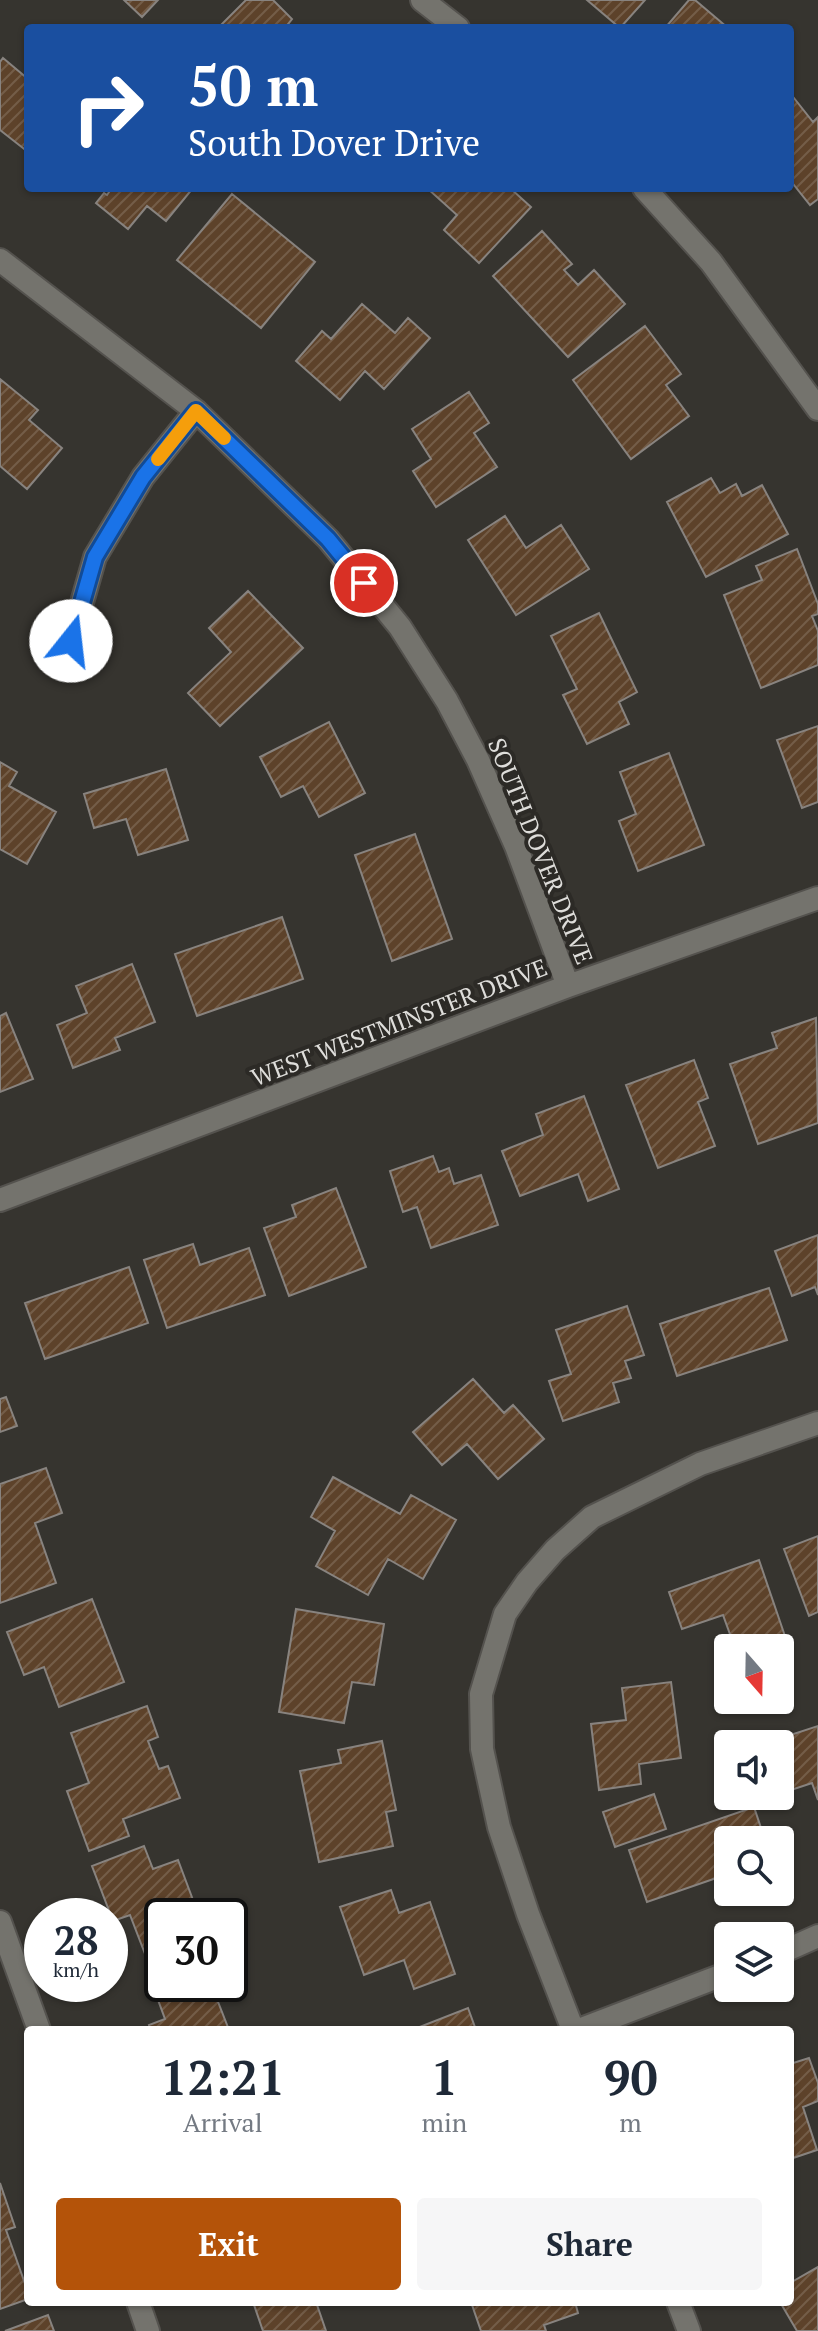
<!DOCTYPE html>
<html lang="en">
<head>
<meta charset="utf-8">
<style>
  :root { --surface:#fff; --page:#f6f6f7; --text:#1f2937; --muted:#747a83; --accent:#b45309 }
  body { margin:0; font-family:"PT Serif",serif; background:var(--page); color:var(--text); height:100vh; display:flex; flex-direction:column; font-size:30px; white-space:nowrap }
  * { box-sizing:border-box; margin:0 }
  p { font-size:26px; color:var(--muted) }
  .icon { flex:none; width:44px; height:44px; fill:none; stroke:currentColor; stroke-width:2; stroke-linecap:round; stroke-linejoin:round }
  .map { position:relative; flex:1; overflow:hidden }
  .details { position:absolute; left:24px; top:2026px; width:770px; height:280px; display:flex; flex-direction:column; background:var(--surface); border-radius:8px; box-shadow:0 2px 6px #0004 }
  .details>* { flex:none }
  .hud { position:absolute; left:24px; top:24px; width:770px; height:168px; border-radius:8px; box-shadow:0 2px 6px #0004; background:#1a4fa0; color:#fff; overflow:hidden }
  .needle { width:52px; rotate:160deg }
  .controls { position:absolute; left:714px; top:1634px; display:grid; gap:16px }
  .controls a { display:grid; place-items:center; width:80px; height:80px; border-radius:8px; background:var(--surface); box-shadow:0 2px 6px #0004; font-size:40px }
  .speed { position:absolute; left:24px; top:1898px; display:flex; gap:16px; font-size:40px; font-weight:700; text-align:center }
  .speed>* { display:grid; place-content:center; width:104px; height:104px; border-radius:50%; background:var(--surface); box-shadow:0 2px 6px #0004; line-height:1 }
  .speed small { font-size:20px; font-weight:400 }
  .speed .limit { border:4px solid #111; border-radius:12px; background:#fff; color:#111 }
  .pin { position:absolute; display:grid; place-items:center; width:68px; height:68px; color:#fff; margin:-34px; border:4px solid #fff; border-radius:50%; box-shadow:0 2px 8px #0007 }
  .me { position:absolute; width:88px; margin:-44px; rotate:16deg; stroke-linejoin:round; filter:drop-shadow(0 0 6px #0008) }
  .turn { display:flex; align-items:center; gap:28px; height:168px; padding:0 32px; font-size:36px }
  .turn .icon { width:104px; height:104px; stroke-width:2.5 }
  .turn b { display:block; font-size:56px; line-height:68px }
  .eta { display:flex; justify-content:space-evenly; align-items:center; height:136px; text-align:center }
  .eta b { font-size:48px; font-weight:700; line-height:56px }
  .primary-button { display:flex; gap:16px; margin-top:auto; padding:16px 32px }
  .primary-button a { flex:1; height:92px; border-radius:8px; background:var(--accent); color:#fff; font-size:32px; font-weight:700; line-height:92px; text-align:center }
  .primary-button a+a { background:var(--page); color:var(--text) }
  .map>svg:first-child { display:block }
  .building { fill:url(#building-hatch); stroke:#88837f; stroke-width:2 }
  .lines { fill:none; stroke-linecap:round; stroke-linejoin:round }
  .minor-casing { stroke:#54524e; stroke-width:26 }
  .minor { stroke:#74736d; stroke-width:22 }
  .route-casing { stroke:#114b97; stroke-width:20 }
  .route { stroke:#1a73e8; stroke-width:14 }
  .slow { stroke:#f59e0b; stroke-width:14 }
  .labels { text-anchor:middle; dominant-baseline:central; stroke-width:8; stroke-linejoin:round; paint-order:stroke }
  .street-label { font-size:24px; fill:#deddda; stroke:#2c2a26 }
</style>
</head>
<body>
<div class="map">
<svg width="818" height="2331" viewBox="0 0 818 2331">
  <defs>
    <pattern id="building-hatch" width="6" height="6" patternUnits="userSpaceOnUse" patternTransform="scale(2)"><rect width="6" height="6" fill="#5d422a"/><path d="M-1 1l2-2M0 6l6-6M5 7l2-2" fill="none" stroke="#745d48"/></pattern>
  </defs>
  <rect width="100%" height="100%" fill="#36342f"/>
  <path class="building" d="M124,0H158L142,17Z
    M246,0H273L292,19L285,28H218Z
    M587,0H645L620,28Z
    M689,0H695L728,28H665Z
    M3,58L28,79V152L0,130V62Z
    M790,93L813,122L818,117V199L810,205L790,180Z
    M112,188H193L166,221L147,206L128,229L96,203L104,193L107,195Z
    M427,188H510L531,207L479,263L444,230L457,215Z
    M232,194L315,262L261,328L177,260Z
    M542,231L572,264L564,270L578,285L594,270L625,304L568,357L493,276Z
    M362,304L395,333L408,318L430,338L384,389L365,371L340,400L296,361L322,331L331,339Z
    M645,326L681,374L666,385L689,416L631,459L573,380Z
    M0,379L38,410L29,420L62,448L27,489L0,466Z
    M469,392L489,423L474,433L497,467L436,507L413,471L431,459L412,429Z
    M711,478L720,493L736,484L742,496L762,485L788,534L706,577L667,502Z
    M505,516L526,548L561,525L589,569L516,615L468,540Z
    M797,549L818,604V614L812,616L818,631V665L761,688L724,595L762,580L756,566Z
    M248,591L303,648L220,726L188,693L231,652L209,628Z
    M599,613L637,692L619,702L629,724L587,744L563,695L577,689L551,636Z
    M329,722L365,793L319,817L303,786L281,797L260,757Z
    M818,726V802L802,808L777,740Z
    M669,753L704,845L638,871L619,821L636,814L620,772Z
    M0,762L17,772L9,786L56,812L27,864L0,849Z
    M166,769L188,840L138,855L126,819L94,828L84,794Z
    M415,834L452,939L392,961L355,855Z
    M282,917L303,979L197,1016L175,954Z
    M132,964L155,1022L115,1038L120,1050L73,1068L57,1025L87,1013L76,986Z
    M6,1013L33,1079L0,1092V1016Z
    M816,1018L818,1123L758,1144L730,1064L777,1048L772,1033Z
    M694,1060L708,1098L698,1102L715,1146L658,1168L626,1085Z
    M584,1096L619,1189L588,1201L578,1174L520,1196L502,1151L543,1135L536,1114Z
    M433,1156L439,1172L449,1168L454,1184L481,1175L498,1225L431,1248L417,1207L403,1212L390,1171Z
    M336,1188L366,1267L289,1296L264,1228L296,1217L292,1205Z
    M818,1235V1295L815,1287L792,1296L775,1251Z
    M193,1244L200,1265L249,1248L265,1295L167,1328L144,1260Z
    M129,1267L148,1323L45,1359L25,1303Z
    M769,1288L787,1340L677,1376L660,1324Z
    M627,1306L644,1355L625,1361L631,1378L613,1383L619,1402L563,1421L549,1381L571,1374L556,1330Z
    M473,1379L504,1413L513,1405L544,1439L498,1479L467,1444L442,1465L413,1432Z
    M6,1397L17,1426L0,1432V1399Z
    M46,1468L62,1513L35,1523L56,1583L0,1603V1484Z
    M333,1477L400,1514L411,1495L456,1520L423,1579L388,1559L368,1595L316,1566L335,1531L311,1517Z
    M818,1536V1612L809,1616L784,1549Z
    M759,1560L787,1642L769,1648H735L723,1615L682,1629L669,1592Z
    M92,1599L124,1682L59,1707L44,1667L24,1675L7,1632Z
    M296,1609L384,1624L374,1685L352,1682L344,1723L279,1712Z
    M671,1682L681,1758L639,1764L641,1784L599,1790L591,1724L626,1720L622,1688Z
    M147,1706L158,1737L148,1741L159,1769L168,1766L180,1798L123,1819L129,1836L89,1851L67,1791L89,1783L71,1733Z
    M818,1726V1800L812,1783L785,1792L780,1776V1744L769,1742Z
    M382,1741L396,1810L386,1812L393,1846L319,1862L300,1771L341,1763L338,1750Z
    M654,1794L666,1829L615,1847L603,1812Z
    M754,1807L765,1840H728V1874L647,1902L629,1850Z
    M144,1846L153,1869L178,1860L199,1916H162V1968L152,1972L130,1915L113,1921L92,1866Z
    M391,1890L399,1913L430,1902L455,1974L414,1989L404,1960L364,1975L340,1907Z
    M168,1984H211L229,2030H151L149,2025L165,2019L154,1989Z
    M468,2008L476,2030H412Z
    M809,2058L818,2083V2101L803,2107L817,2150L790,2159V2064Z
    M0,2183L15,2227L6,2230L28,2292V2299L0,2309Z
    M818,2267V2331H797L780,2302H790V2283Z
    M253,2302H316L326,2331H263Z
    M471,2302H575L578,2313L544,2325L546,2331H481Z
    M48,2315L54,2331H5Z"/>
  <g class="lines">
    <g class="minor-casing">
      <path id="minor" d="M422,0L458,28
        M644,188L711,262L818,409
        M0,260L196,411L328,539L400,627L447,701L478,760L516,846L568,986
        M71,641L95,557L143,477L196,411
        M0,1200L568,986L818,898
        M0,1922L39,2030
        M780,1953L818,1936
        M573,2030L528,1914L499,1827L482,1749L481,1694L505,1614L527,1582L555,1550L592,1517L700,1464L818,1423
        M579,2030L728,1973
        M138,2302L148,2331
        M678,2302L689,2331"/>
    </g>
    <use href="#minor" class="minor"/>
  </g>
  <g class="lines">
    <g class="route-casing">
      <path id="route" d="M71,641L95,557L143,477L196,411L328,539L364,583"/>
    </g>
    <use href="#route" class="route"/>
    <path class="slow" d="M158,459L196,411L224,438"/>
  </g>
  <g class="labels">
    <g class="street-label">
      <text transform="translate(541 851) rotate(68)">SOUTH DOVER DRIVE</text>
      <text transform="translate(399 1022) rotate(-21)">WEST WESTMINSTER DRIVE</text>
    </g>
  </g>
</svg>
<div class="controls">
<a><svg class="needle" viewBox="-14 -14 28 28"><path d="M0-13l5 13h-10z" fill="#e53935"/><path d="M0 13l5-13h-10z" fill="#747a83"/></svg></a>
<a><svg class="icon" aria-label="sound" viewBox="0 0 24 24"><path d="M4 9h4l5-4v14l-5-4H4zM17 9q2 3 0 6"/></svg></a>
<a><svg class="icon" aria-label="search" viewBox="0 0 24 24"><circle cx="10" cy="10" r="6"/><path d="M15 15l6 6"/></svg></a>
<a><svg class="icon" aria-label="layers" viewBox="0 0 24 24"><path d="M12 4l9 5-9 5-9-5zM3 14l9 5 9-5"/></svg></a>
</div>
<div class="speed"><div>28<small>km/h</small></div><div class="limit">30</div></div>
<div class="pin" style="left:364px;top:583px;background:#d93025"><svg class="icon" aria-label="arrive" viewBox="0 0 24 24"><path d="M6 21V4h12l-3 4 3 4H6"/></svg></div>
<svg class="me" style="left:71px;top:641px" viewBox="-20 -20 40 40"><circle r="19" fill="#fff"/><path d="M0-13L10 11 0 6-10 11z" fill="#1a73e8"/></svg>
<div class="hud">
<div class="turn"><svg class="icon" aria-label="right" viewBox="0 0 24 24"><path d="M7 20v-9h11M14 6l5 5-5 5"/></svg><div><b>50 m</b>South Dover Drive</div></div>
</div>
<section class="details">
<div class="eta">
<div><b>12:21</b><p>Arrival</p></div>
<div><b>1</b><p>min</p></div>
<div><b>90</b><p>m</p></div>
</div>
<div class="primary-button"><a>Exit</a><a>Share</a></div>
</section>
</div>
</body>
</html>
